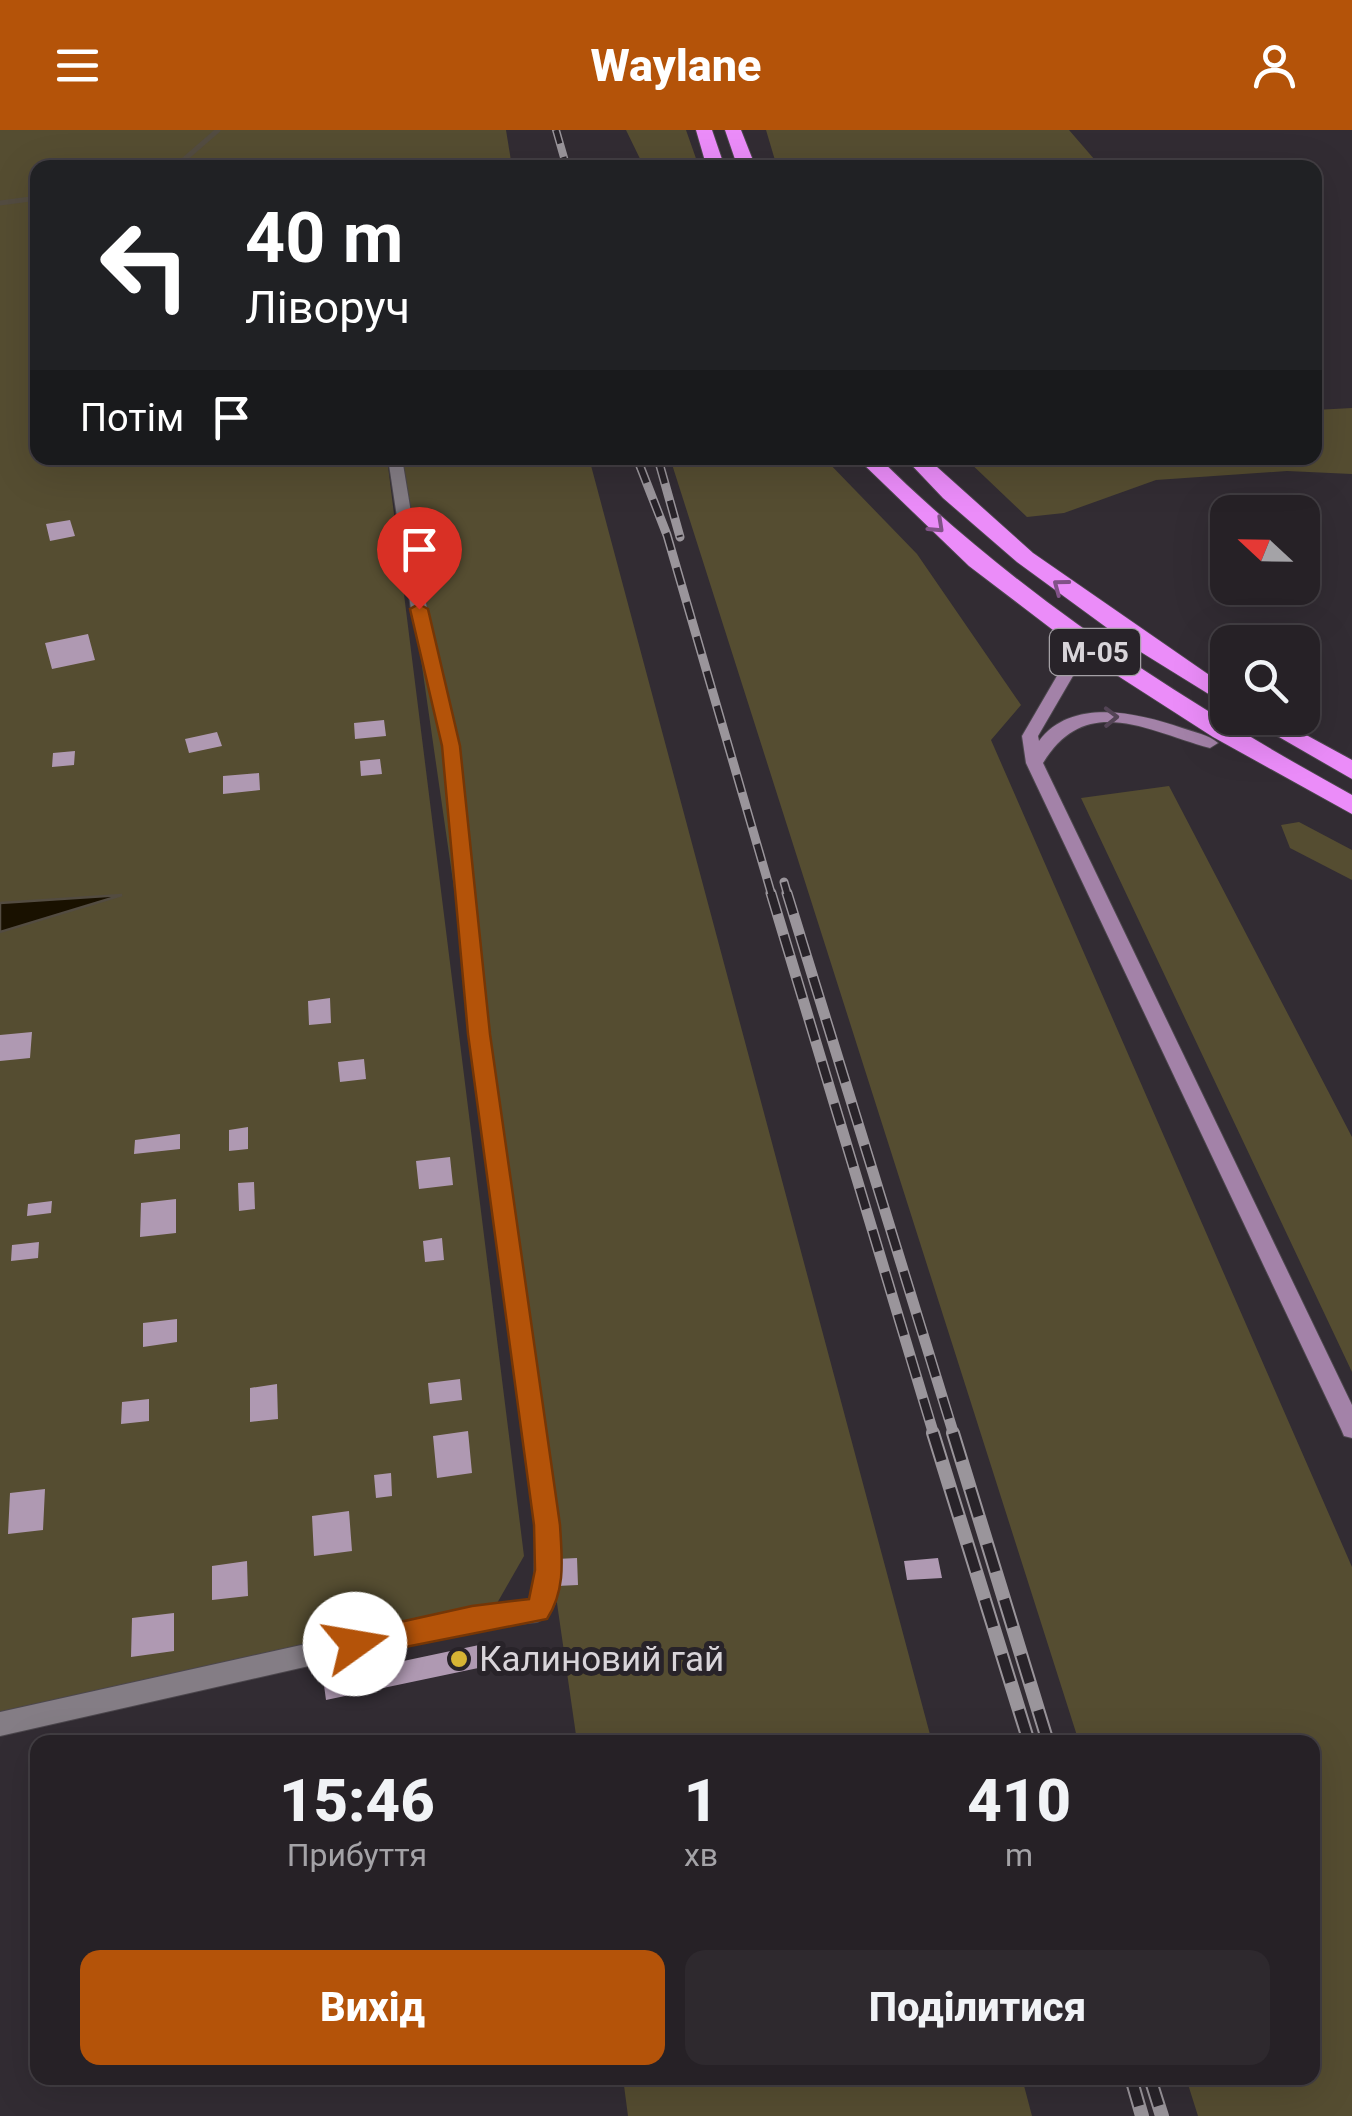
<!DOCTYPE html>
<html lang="uk">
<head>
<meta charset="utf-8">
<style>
  :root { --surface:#262126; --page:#2e292e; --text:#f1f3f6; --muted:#a4a3a7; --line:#423e43; --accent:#b45309 }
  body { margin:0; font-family:Roboto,sans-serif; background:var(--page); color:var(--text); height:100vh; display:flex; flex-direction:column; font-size:38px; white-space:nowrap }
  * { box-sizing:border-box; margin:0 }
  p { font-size:32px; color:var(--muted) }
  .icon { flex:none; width:55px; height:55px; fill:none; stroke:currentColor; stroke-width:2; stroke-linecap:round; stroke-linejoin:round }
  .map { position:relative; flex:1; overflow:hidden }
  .drawer { position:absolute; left:30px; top:1605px; width:1290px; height:350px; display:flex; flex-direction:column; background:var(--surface); border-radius:20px; box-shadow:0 10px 40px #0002,0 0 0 2px var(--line) }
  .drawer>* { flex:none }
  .hud { position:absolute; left:30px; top:30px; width:1292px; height:305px; border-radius:20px; box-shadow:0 10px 40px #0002,0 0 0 2px var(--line); background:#202124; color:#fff; overflow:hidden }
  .needle { width:65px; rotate:292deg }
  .tools { position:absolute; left:1210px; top:365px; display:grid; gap:20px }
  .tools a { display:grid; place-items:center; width:110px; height:110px; border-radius:20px; background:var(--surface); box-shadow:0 10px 40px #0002,0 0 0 2px var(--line); font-size:50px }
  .pin { position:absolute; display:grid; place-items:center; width:85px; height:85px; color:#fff; margin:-102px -42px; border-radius:50% 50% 50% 0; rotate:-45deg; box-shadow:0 0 10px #0007 }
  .pin .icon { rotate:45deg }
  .me { position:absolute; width:110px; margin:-55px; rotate:77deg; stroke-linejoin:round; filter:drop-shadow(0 0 8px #0008) }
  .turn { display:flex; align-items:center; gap:35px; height:210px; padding:0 50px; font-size:45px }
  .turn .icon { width:130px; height:130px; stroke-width:2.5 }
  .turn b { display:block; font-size:70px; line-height:85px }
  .then { display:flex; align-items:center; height:95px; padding:0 50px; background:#0003; gap:20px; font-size:38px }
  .eta { display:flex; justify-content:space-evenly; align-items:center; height:170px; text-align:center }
  .eta b { font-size:60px; font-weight:800; line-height:70px }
  .primary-button { display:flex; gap:20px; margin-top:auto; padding:20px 50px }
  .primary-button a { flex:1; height:115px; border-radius:20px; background:var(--accent); color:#fff; font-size:40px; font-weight:800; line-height:115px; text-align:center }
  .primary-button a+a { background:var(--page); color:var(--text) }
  header { display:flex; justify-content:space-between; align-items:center; height:130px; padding:0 50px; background:var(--accent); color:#fff; font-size:45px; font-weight:800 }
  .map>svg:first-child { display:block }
  .green { fill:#554d31 }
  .water { fill:#191100; stroke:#534c41; stroke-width:2.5 }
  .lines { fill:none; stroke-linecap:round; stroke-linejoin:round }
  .stream { stroke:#534c41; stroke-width:5 }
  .building { fill:#af99b2 }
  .street-casing { stroke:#4c474d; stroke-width:2 }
  .secondary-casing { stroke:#4c474d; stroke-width:2 }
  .highway-casing { stroke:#4c474d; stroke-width:2 }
  .street { fill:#847d85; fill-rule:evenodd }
  .secondary { fill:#a382a8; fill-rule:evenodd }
  .highway { fill:#eb8cf9; fill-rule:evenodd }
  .rail-far3-casing { stroke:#9a959b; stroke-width:8 }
  .rail-far2-casing { stroke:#9a959b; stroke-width:9 }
  .rail-far1-casing { stroke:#9a959b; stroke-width:11 }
  .rail-casing { stroke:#9a959b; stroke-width:14 }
  .rail-far3 { stroke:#282329; stroke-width:5; stroke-dasharray:14; stroke-linecap:butt }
  .rail-far2 { stroke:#282329; stroke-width:6; stroke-dasharray:18; stroke-linecap:butt }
  .rail-far1 { stroke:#282329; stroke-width:8; stroke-dasharray:22; stroke-linecap:butt }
  .rail { stroke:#282329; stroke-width:10; stroke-dasharray:29; stroke-linecap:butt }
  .oneway { stroke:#805287 }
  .oneway2 { stroke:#534455 }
  .route { fill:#b45309; stroke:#753606; stroke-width:2.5 }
  .poi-dot { fill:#d7b434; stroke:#282329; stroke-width:4 }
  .labels { text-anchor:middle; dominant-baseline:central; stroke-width:10; stroke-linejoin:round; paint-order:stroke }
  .shield { fill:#282329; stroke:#a4a0a5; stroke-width:2.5 }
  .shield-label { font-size:28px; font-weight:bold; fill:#d9d5da }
  .near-poi-label { font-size:35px; fill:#d9d5da; stroke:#282329; text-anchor:start }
</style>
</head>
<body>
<header><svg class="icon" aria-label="menu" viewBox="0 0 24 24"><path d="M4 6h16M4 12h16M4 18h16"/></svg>Waylane<svg class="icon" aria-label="person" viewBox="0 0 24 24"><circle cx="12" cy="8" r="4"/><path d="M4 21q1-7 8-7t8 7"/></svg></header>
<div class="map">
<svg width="1352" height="1986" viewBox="0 0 1352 1986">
  <rect width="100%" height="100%" fill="#322c33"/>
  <path class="green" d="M0,0H506L512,37L38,38V328H387L524,1426L496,1475L0,1587Z
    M626,0H686L699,37H644Z
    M766,0H1069L1101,37H777Z
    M1352,278V344L1287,341L1156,350L1064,383L1027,387L965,328H1315V280Z
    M392,328H589L932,1612H577Z
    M670,328H824L917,424L1021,575L991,610L1352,1437V1986H1198L1186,1948H1312V1612H1079Z
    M1169,656L1352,1007V1242L1081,668Z
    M1299,692L1352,720V750L1290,718L1281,695Z
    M623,1948H1022L1032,1986H628Z"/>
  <path class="water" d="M122,765L0,802V773Z"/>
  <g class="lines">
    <path class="stream" d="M163,38L179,34L218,0
      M0,73L38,68"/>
  </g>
  <path class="building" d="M70,390L75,406L50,411L46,394Z
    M88,504L95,530L52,539L45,513Z
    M384,590L386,606L355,609L354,593Z
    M217,602L222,616L189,623L185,609Z
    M75,621L74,635L52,637L53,623Z
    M380,629L382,644L361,646L360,631Z
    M259,643L260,660L223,664V646Z
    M330,868L331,893L309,895L308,871Z
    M32,902L30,928L0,931V905Z
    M364,929L366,949L340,952L338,932Z
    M248,997V1019L229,1021V1000Z
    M180,1004V1019L134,1024L135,1010Z
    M450,1027L453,1055L419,1059L416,1031Z
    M254,1052L255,1079L239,1081L238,1053Z
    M176,1069V1103L140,1107L141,1073Z
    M52,1071L51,1083L27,1086L28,1074Z
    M442,1108L444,1130L425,1132L423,1111Z
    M39,1112L38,1128L11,1131L12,1115Z
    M177,1189V1212L143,1217V1193Z
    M460,1249L462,1270L430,1274L428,1253Z
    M277,1254L278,1289L250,1292V1258Z
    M149,1269V1291L121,1294L122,1272Z
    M468,1301L472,1343L437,1348L433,1306Z
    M391,1343L392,1366L376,1368L374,1345Z
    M45,1359L43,1400L8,1404L10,1363Z
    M349,1381L352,1421L314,1426L312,1386Z
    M577,1428L578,1455L557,1456L556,1429Z
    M938,1428L942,1448L907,1450L904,1431Z
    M247,1431L248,1466L212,1470V1436Z
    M174,1483V1521L131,1527L132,1488Z
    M479,1515L483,1537L326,1570L323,1548Z"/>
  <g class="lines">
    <g class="street-casing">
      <path id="street" d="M388,328H402L427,479L459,615L489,904L559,1395C559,1423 569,1480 537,1492L472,1499L0,1606V1582L472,1477L530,1471L534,1465L535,1395L469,904L443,615L411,479Z"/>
    </g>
    <g class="secondary-casing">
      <path id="secondary" d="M1061,512L1069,517L1077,539L1038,606L1039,611C1072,567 1138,583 1182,598C1194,602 1209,605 1218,613L1210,618C1147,601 1086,562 1043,633L1352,1275V1308L1344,1306L1341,1299L1026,633L1022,606L1061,539L1053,517Z"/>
    </g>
    <g class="highway-casing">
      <path id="highway" d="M696,0H712L725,38H707Z
        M725,0H741L756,38H738Z
        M857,328H879C1019,466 1180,570 1352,665V684L1213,607L1087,526L969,436Z
        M905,328H927L1033,423L1228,558V576L1136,519L1017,432L943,368Z
        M1246,588H1275L1352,630V649Z"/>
    </g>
    <use href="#street" class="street"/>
    <use href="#secondary" class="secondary"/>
    <use href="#highway" class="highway"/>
    <g class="rail-far3-casing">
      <path id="rail-far3" d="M556,0L567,38
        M637,328L641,339
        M658,328L661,339"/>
    </g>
    <g class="rail-far2-casing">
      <path id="rail-far2" d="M640,336L667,405L772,766
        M660,336L680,407
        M784,752L788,766"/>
    </g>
    <g class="rail-far1-casing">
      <path id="rail-far1" d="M771,763L934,1305
        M787,763L954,1305"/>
    </g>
    <g class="rail-casing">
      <path id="rail" d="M933,1303L1029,1612
        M953,1303L1048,1612
        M1131,1948L1142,1986
        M1150,1948L1162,1986"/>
    </g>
    <use href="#rail-far3" class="rail-far3"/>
    <use href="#rail-far2" class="rail-far2"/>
    <use href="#rail-far1" class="rail-far1"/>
    <use href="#rail" class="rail"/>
  </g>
  <defs><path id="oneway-chevron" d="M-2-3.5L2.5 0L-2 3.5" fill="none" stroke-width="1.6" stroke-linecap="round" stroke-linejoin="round" transform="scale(2.5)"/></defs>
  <g class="oneway">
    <use href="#oneway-chevron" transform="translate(937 396) rotate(43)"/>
    <use href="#oneway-chevron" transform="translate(1060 456) rotate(-143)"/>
  </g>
  <use class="oneway2" href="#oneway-chevron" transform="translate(1111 587) rotate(-1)"/>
  <path class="route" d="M419,474L428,479L460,616L490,904L560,1395C562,1429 566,1460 547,1489L355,1527L345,1523L341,1514L345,1505L355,1502L472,1476L529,1469L535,1440L534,1395L468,904L442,616L410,479Z"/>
  <circle class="poi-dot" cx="459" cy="1529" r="10"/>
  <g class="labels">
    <rect class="shield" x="1050" y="499" width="90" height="46" rx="8"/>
    <g class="shield-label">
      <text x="1095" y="522">М-05</text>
    </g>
    <g class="near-poi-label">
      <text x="479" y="1529">Калиновий гай</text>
    </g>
  </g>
</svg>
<div class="tools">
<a><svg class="needle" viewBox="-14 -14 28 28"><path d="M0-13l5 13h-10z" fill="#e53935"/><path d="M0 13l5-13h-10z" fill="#a4a3a7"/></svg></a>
<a><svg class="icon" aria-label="search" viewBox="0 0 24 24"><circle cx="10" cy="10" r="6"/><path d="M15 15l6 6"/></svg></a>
</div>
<div class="pin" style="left:419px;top:479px;background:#d93025"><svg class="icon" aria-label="arrive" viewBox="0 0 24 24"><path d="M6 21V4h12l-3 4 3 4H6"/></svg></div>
<svg class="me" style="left:355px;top:1514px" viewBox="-20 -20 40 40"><circle r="19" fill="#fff"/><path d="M0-13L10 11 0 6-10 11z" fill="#b45309"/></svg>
<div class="hud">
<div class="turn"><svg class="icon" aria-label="left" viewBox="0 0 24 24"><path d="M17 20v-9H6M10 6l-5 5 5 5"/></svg><div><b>40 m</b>Ліворуч</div></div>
<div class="then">Потім<svg class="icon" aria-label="arrive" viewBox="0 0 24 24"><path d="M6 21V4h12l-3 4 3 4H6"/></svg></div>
</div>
<section class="drawer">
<div class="eta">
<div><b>15:46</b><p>Прибуття</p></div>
<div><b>1</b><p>хв</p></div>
<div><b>410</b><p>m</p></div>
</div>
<div class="primary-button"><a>Вихід</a><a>Поділитися</a></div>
</section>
</div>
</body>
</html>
